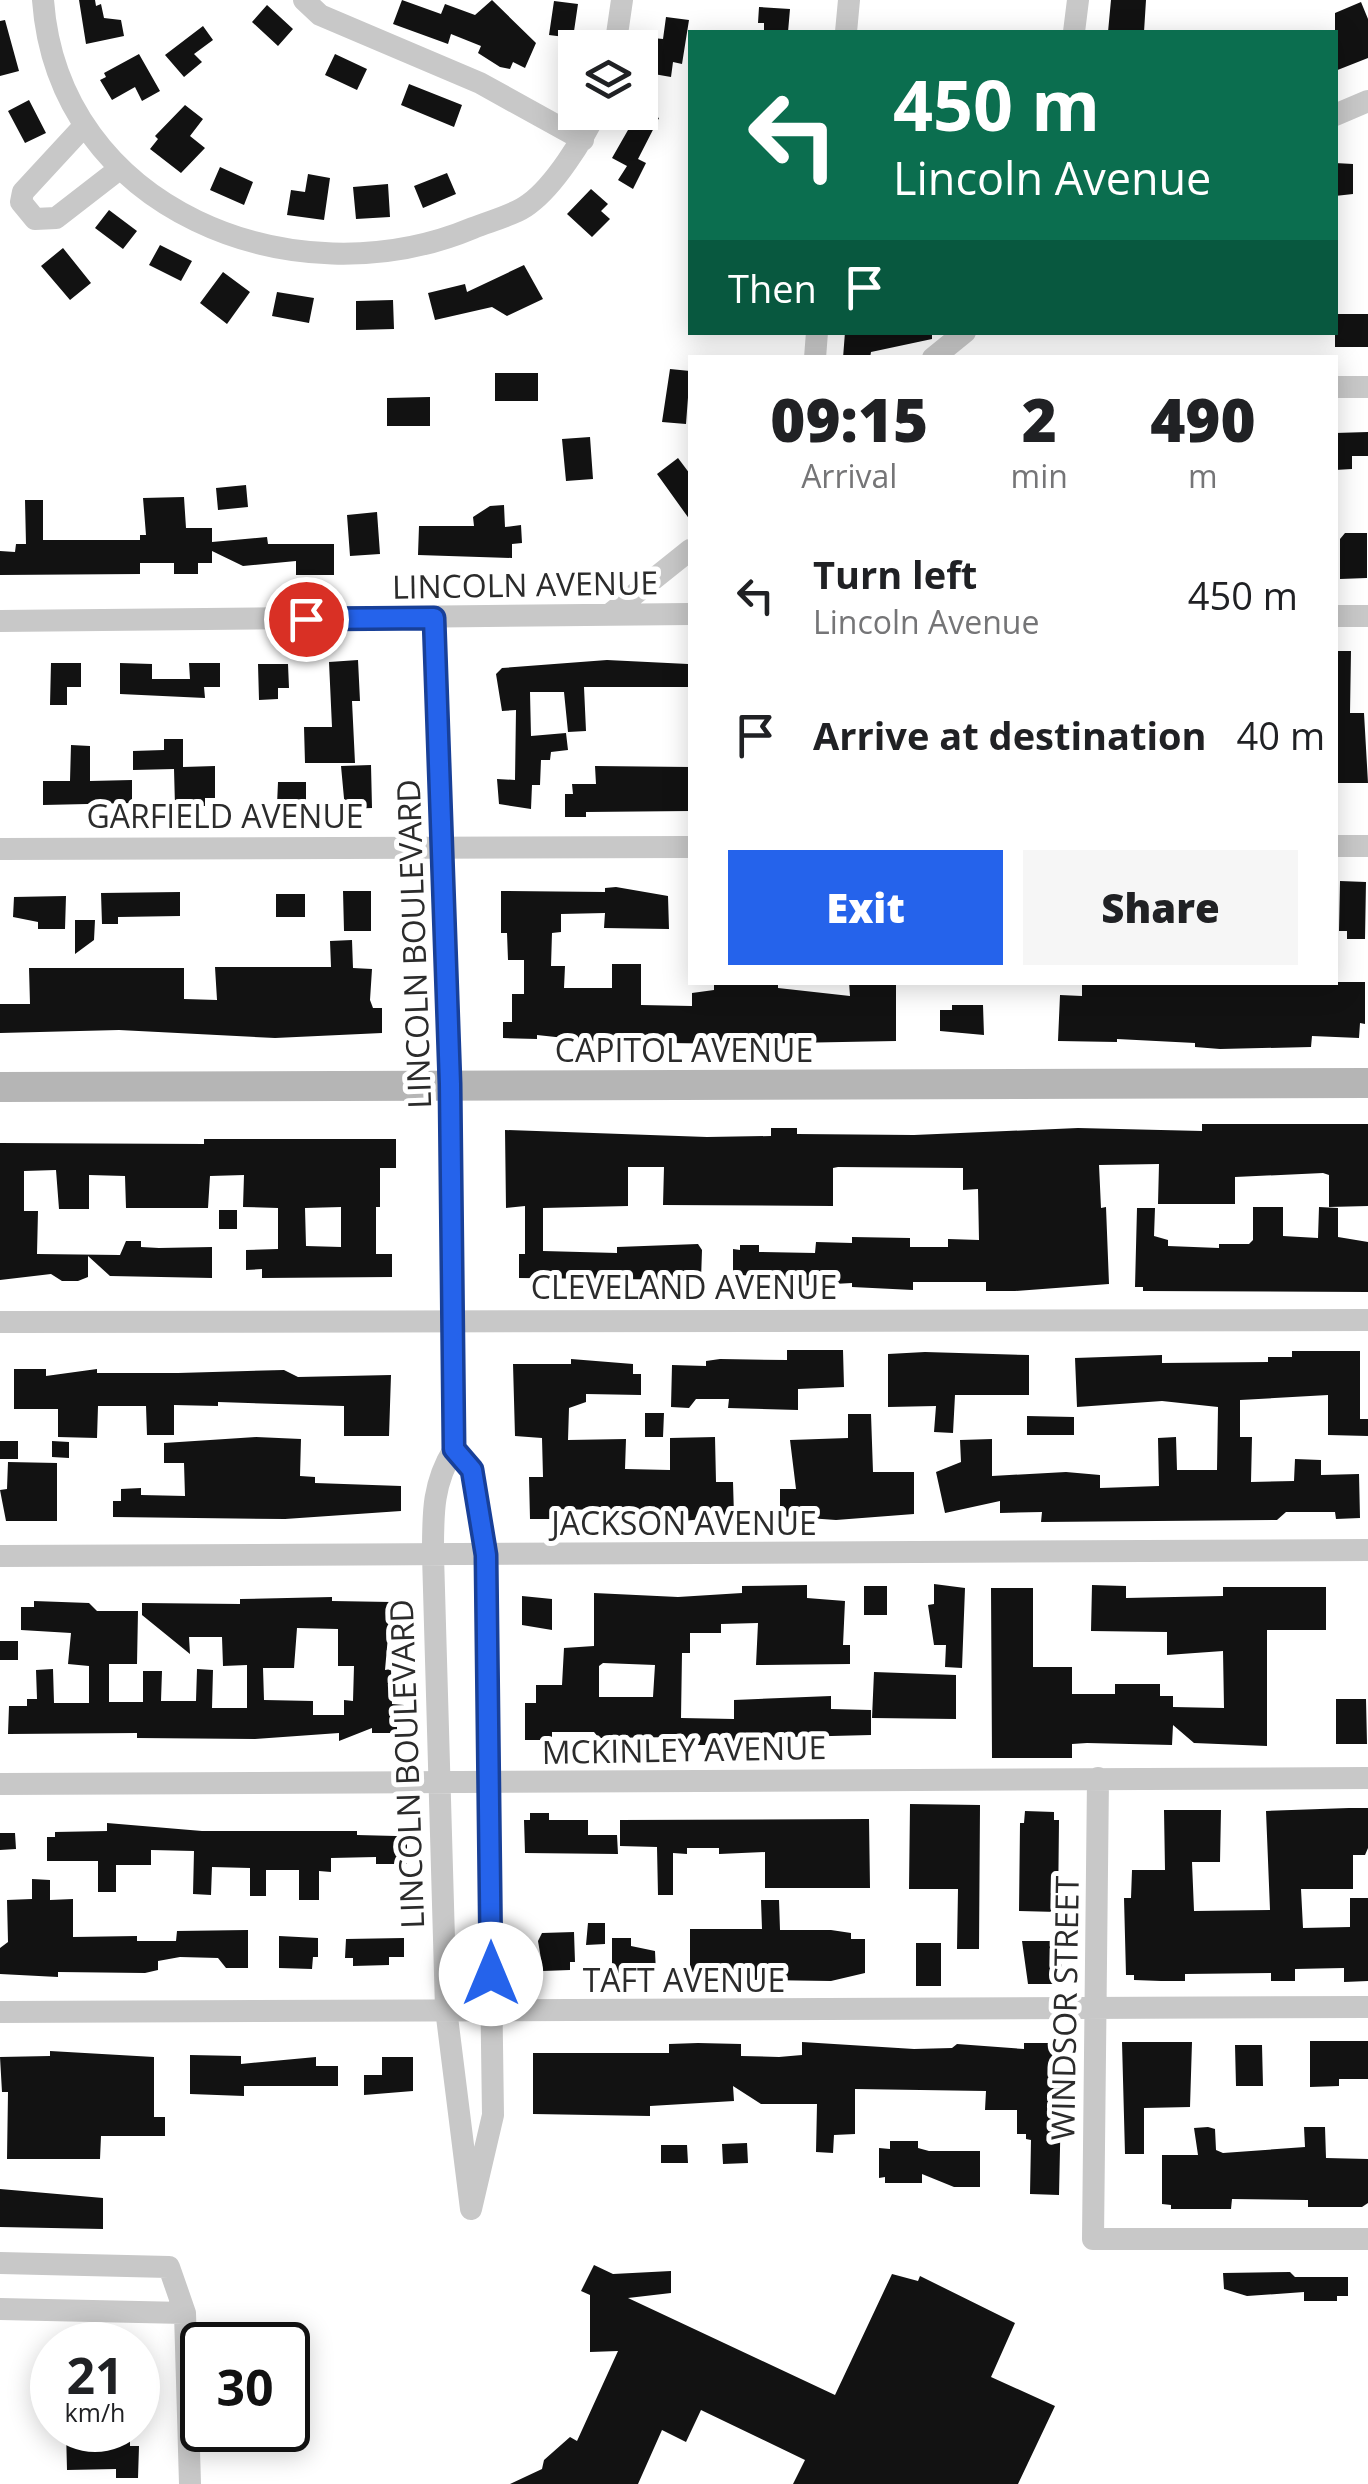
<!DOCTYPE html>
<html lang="en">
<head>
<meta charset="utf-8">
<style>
  :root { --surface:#fff; --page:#f6f6f6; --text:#202124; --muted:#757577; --accent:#2563eb }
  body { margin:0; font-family:"Open Sans",sans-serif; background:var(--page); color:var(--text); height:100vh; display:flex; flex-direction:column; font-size:38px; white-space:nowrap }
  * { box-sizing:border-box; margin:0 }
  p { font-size:32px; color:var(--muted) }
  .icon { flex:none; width:55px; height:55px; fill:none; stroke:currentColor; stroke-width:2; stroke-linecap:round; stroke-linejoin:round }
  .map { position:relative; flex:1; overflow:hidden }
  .side { position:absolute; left:688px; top:355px; width:650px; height:630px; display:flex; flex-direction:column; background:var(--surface); border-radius:0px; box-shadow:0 5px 25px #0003 }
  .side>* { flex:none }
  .banner { position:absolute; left:688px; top:30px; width:650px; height:305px; border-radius:0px; box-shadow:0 5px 25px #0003; background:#0b6e4f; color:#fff; overflow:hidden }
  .fabs { position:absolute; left:558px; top:30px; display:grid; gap:20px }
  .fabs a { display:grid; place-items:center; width:100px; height:100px; border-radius:0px; background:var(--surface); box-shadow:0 5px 25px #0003; font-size:50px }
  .speed { position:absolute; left:30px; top:2322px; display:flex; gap:20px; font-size:50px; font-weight:700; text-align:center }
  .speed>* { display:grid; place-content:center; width:130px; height:130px; border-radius:50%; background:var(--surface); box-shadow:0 5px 25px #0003; line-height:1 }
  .speed small { font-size:25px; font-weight:400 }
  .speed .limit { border:5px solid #111; border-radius:15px; background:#fff; color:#111 }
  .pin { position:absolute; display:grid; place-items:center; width:85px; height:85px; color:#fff; margin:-42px; border:5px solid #fff; border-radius:50%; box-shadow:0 2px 10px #0007 }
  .me { position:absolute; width:110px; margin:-55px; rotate:0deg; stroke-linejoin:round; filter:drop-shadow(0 0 8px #0008) }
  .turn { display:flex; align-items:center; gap:35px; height:210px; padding:0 40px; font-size:45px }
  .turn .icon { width:130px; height:130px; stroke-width:2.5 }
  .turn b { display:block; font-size:70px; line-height:85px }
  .then { display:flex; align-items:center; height:95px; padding:0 40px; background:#0003; gap:20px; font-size:38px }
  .eta { display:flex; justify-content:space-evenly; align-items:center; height:170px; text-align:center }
  .eta b { font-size:60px; font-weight:800; line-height:70px }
  .cta { display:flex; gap:20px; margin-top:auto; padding:20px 40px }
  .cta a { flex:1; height:115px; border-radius:0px; background:var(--accent); color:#fff; font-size:40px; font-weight:800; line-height:115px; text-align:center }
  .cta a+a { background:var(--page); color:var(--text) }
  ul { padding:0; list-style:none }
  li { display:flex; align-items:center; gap:30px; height:140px; padding:0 40px }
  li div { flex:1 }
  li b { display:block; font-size:38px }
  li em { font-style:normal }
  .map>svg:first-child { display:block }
  .building { fill:#121212; fill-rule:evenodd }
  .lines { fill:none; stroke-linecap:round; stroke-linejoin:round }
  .street { stroke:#c8c8c8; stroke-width:22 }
  .secondary { stroke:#b5b5b5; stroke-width:30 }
  .route-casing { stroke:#184099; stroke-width:25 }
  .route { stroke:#2563eb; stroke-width:18 }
  .labels { text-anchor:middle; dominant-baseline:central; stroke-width:10; stroke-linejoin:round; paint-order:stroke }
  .street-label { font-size:32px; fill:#2b2b2b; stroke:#fff }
</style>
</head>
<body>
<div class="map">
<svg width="1368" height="2484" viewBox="0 0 1368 2484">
  <rect width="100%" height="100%" fill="#fff"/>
  <path class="building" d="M79,0H95L96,6L101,4L104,18L121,20L124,36L86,44Z
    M402,0L441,14L445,4L475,15L492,0L536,43L525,68L513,62L510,69L500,67L478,53L481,46L451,34L448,44L393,24Z
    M1111,0H1146L1144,32H1108Z
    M554,1L578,4L573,38L549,35Z
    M1361,2L1368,19V58L1335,71V13Z
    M267,5L293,29L278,46L252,22Z
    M759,7L790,9L788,32H764V23H758Z
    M666,17L689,20L682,64L673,62L671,77L648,73L653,38L663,39Z
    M5,20L19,71L0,76V21Z
    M203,26L213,40L194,54L202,62L184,77L165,55Z
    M139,54L160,91L142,101L135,87L112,100L100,80L106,77L104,73Z
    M335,54L367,69L357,90L325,75Z
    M409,84L462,105L454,127L401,105Z
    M29,100L46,133L25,143L8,111Z
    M185,105L203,119L190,136L205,148L181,173L150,149L158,139L155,136Z
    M640,109L659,118L638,159L646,163L633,189L618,180L627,166L612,158Z
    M1335,163L1353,164V194L1335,196Z
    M220,167L253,182L244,205L210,190Z
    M447,173L456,194L423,208L414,186Z
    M308,174L330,178L324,220L287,215L291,190L305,192Z
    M388,184L390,217L356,219L353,187Z
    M591,189L608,204L601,211L610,219L592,237L567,214Z
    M109,210L137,231L123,249L95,228Z
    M160,245L192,261L181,281L149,265Z
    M63,248L91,283L70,300L41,266Z
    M524,265L543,299L507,316L492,307L435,320L428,293L465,284L467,292Z
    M223,272L250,292L227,324L200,303Z
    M277,292L314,298L309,323L272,316Z
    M393,300L394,329L356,330V301Z
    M1335,314H1368V347H1335Z
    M845,332H932V339L871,352L870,358H843Z
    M670,369L690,371L686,424L662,422Z
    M495,373H538V401H495Z
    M430,397V426H387V398Z
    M1368,432V456H1352V469L1335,470V433Z
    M590,437L593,479L566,481L562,439Z
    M678,458L690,474V520L657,474Z
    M246,485L248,507L218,510L216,488Z
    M184,497L186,528H212V542L267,537L268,544H334V575H296V561L243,566L212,551V563H198V574H174V563H140V574L0,575V551L15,552L16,544H26L25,500H43V540H140V535H146L143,498Z
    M504,505L505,527L521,525L522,543L512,544V558L418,555L419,526H474L473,517L490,506Z
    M377,512L380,554L350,556L347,515Z
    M1345,533H1367V578L1340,579V539Z
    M1335,651H1351L1350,713H1364L1368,783H1335Z
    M358,660L360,701H352L355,763H305L304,727H332L329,662Z
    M607,660L688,664V687H584L586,731L568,732L564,692H530L531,736L566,733L568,750L551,752L550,760H541L540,785H532L531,809L499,804L497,779L515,780L516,710L502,711L496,674L502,668Z
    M51,663H81V687H67V705H50Z
    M120,663L152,664V679H190L189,663H220V687H204L205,698L120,694Z
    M258,664H288L289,688H278V699L259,700Z
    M164,739H183V767L215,766V798H205V806H175L174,769L133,770V751L164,750Z
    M71,745L90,746V781L132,780V803L43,805V781H70Z
    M371,765L372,808L345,809L341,766Z
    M595,766L690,767V811L586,812V817H565V794H573L572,784H596Z
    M278,782H306V806L277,805Z
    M1340,881L1366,882L1365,939H1347V931H1339Z
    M616,887L668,896L669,929L604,928L605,913L561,914V932L552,933L551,966H565L564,988H612V964H641V1005L692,1006V993L714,990V982H778V988L850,996L849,982H896V1041L738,1044L602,1042L537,1035V1039L503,1038V1022H512V994H524V960H508L507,933H501V891L605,892V888Z
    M343,891H371V931H344Z
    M180,892V916L118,917V924H102L101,893Z
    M276,894H305V917H276Z
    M66,896L65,929H38V922L13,917L14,897Z
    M75,920H95L94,940L75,954Z
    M352,940L353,968L372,969L370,1000L373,1008H382V1033L275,1038L119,1030L0,1033V1004H30L29,968H184V999L217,1000L215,967H331L330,941Z
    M1082,982H1365V1024L1360,1023L1359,1038L1312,1036L1311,1047L1220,1049L1195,1047V1043L1117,1039V1042L1058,1041L1060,995L1082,996Z
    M952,1005H983L984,1035L940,1031V1010H952Z
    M1202,1124H1368V1206L1329,1207V1175L1323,1173L1235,1177V1204H1158L1159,1164L1099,1165L1101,1208L1106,1207L1109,1284L1015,1291H986V1282H913V1290L852,1287V1283L796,1286V1292H777V1279L733,1274V1249L740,1250V1245H759V1252L815,1253L816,1242L852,1243V1237L910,1238V1247H948V1239L979,1240L978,1189L963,1190V1168L838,1167L833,1168V1206L663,1205L664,1167H628V1206L543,1208V1251L617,1253V1247L698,1244L702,1250L701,1280L519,1278V1254H525V1206L506,1208L505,1130L707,1137L771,1136V1128H797V1134L914,1135L1078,1128L1202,1131Z
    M204,1139H396V1168H380V1207H376V1254H392V1277L262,1278V1269L246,1270V1250L278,1249V1208L243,1207L244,1175L210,1176L208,1208H126L125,1176L89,1175V1209H59L56,1170L24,1171V1211H38L37,1254L120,1255L126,1241H141V1247L159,1248L212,1247V1278L110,1276L88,1256V1277L78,1281H62L51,1274L0,1280V1143L204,1144ZM341,1207V1247L306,1246L305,1208Z
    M1253,1207H1283V1236L1318,1238L1319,1207L1338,1208V1237L1368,1242V1292L1143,1291V1287H1135L1137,1208H1155L1154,1236L1168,1240V1246L1219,1248V1244H1249L1253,1240Z
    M219,1210H237V1229H219Z
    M787,1350H843L844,1387L798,1389V1410L728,1408L729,1399H696L689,1408L671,1407L672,1365L706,1366V1361L720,1359L787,1360Z
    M1292,1351H1360V1419H1368V1436L1328,1435V1395L1240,1400V1437H1252L1251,1482L1294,1481L1295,1459L1321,1460V1475L1359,1474L1360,1518L1336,1519L1335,1512H1286L1277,1520L1041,1522L1042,1512L1000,1513V1501L945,1513L936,1472L961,1462L960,1440L992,1439V1476L1066,1472L1100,1475V1488L1159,1486L1158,1438L1176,1437L1177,1470H1217L1218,1407L1162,1401L1077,1407L1075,1358L1162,1355V1363L1268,1362V1357H1292Z
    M925,1352L1029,1355V1395H955L953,1433L934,1432L936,1406L888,1407V1354Z
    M571,1359L633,1364V1374H641V1395L586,1394V1402L569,1408L568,1440L626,1439L625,1469L670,1470V1438L715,1437L716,1482H733L734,1516L672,1522V1514L628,1513V1521H601V1510L551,1509L552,1519H530L529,1477H543L542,1438L515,1436L513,1364H571Z
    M14,1369H46V1376L97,1369V1373H178L284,1370L298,1377L391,1375L389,1436H344V1406L218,1402V1406L174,1405V1435H147L146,1406H98L97,1438L58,1437V1409H14Z
    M645,1413H664L663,1437H645Z
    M848,1414H871L873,1472H914V1514L836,1520L780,1516V1489H796L790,1440L848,1438Z
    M1027,1416L1074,1417V1435H1027Z
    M256,1437L301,1439L300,1476L315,1477V1483L401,1486V1511L285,1519L113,1517V1501H121V1489L141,1488V1495L185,1496L184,1463H164V1443Z
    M0,1441H18V1459H0Z
    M52,1441L69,1442V1458L52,1457Z
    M8,1462L57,1463V1521H6L0,1490L7,1489Z
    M934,1584L965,1588L962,1668L945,1667L946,1645H934L928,1605L934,1604Z
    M807,1585V1598L845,1601L843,1645H850V1664L756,1665L758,1623L721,1624V1633H690V1653H682L681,1718L734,1719V1700L831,1696V1709L871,1710V1735L750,1738V1742L718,1741V1745H681V1737L599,1738L594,1732H552V1740H525V1703H536V1685H562L564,1648L594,1646V1593L678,1597L742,1593V1586ZM603,1663L655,1665L653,1697H599V1666Z
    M1092,1585L1126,1586V1598L1223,1596V1587H1326V1630H1267V1746L1194,1743L1173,1725L1172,1745L1087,1743L1072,1744V1758H992L991,1588H1033V1667H1072V1694H1115V1684H1160V1696H1173V1707L1224,1708L1223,1651L1167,1655V1632L1091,1631Z
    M864,1586H887V1615H864Z
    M522,1596L552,1599V1630L522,1625Z
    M332,1597V1601L391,1602L385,1670L391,1669L392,1704L404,1705V1721H397V1733H372V1728L339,1741V1733L255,1739L137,1738V1733L8,1734L9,1706H27V1699H37L36,1670L53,1669L54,1703H89V1666L68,1664L71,1633L21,1630V1607H34V1601L89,1603L97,1611H138L137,1664H109V1702H143V1671H162L161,1701H196L197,1669L213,1670L212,1708H247V1665L223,1666L222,1637H189L190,1654L142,1615V1603L240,1604V1599ZM297,1628L338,1629V1666H354L353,1701L344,1700V1715H313V1701L264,1700L263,1668H294Z
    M0,1641H18V1660H0Z
    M874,1672L956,1675V1719L872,1718Z
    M1336,1699H1366L1367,1744H1336Z
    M910,1804L980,1805L979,1949H957L958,1889H909Z
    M1349,1808H1368V1848L1365,1855H1353V1889H1301L1303,1928L1350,1927V1898H1368V1981L1344,1982V1968L1295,1969V1981H1271V1973L1185,1974V1981H1161L1134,1980V1975H1126L1124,1898H1131L1132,1870H1165L1164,1810H1221L1220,1862H1192L1194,1911L1270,1910L1266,1811Z
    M1025,1811L1054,1812V1820H1059L1058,1912L1019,1911L1020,1823H1024Z
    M530,1813H549V1820H588V1835H617L618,1854L525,1853L524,1820H530Z
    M869,1819L870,1888H765V1852L719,1854V1848H687V1854L673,1853V1895H658L657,1847L620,1846V1820Z
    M107,1823L202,1831H357V1835L396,1836L407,1839V1864H376V1857L331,1858V1872L319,1871V1900H299V1870H266V1896H250V1868L212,1867L211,1895L193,1894L194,1851L151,1850V1865H116V1892H98V1861H47V1837H55V1832L107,1831Z
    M0,1833H15L16,1849L0,1850Z
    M32,1879L50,1880V1900L73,1899V1937L137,1936V1941H176L177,1931L248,1930V1968H226L218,1958L180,1957L158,1961V1970L145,1973L58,1972V1977L0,1974V1948L8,1942L7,1900L32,1899Z
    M761,1900H779L780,1930H831L851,1933V1939H865V1973L831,1981L690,1979V1929H762Z
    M588,1923H605V1944L586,1945Z
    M574,1932L575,1962H570V1970L543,1971L538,1941L542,1933Z
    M279,1936L318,1938V1957H313L312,1969L279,1968Z
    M404,1938V1957H389V1965L353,1966V1958H345L346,1939Z
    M612,1938H631V1946L655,1951L656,1973H612Z
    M1022,1941H1059L1064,1984H1028Z
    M916,1943H941V1986H916Z
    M1310,2041H1368V2079H1339V2086L1310,2087Z
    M802,2042L914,2049L952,2048L957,2044L1024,2049V2043H1060V2076H1070V2102H1061L1059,2195L1030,2194L1031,2140L1026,2139V2134H1017V2110H985L986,2091L855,2089V2134L834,2135L833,2153L816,2152L817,2104H761L733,2086L734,2101L650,2106V2116L533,2114V2053H669V2044L698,2043L741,2044V2056L779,2057L802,2055Z
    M1122,2042H1192L1190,2107L1144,2108V2154H1125Z
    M1235,2045H1262L1263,2086H1236Z
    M50,2051L154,2057V2117H165V2136H101L100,2159H7L8,2092H2L0,2057L50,2056Z
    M190,2055L241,2056V2064L316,2057V2066H338V2086H244V2096L190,2094Z
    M382,2057H413V2091L364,2095V2075H382Z
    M1208,2127L1215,2129L1216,2150L1223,2153L1305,2147L1304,2127H1325L1326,2158L1368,2159V2203L1362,2207H1308V2200L1232,2199L1231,2209H1171V2205L1162,2204V2155H1198L1194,2128Z
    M890,2141H918V2148L929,2151H980V2187H954L922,2174V2183H885V2177L879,2178V2148L890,2149Z
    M747,2143L748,2163L723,2164L722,2144Z
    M661,2145H687L688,2163H661Z
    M0,2189L103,2198V2229L0,2227Z
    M594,2265L613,2274L671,2271V2293L628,2298L835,2395L892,2274L918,2281L920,2276L1015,2323L991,2377L1055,2406L1018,2484H793L805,2460L701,2410L686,2442L662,2430L638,2484H510L542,2469L544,2460L570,2437L577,2441L618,2351L590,2352V2295L581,2291Z
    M1290,2272L1295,2277H1348V2296H1337V2301H1304V2292L1247,2296L1224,2289L1223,2273Z
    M66,2430H130V2446H139L138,2478H116V2469L67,2470Z"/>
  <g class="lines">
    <path class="street" d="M43,0C58,210 294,303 473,228C490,221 515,215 529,204C554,186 583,140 596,112
      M304,0L320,15L480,83L583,140
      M846,32L849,0
      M1074,32L1078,0
      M615,48L622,0
      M1335,115L1368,101
      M84,126L23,192L21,202L35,219L56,218L118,170
      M815,358L817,332
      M933,358L965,332
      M1335,387H1368
      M610,614L690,550
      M1335,616H1368
      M434,618L450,1084L454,1449C432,1484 433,1515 433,1555L446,2009L471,2209L493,2115L485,1555L472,1470L454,1449
      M0,621L690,614
      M1335,846H1368
      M0,849L690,847
      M0,1322L1368,1320
      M0,1556L1368,1550
      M1098,1778L1093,2239H1368
      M0,1784L1368,1778
      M0,2012L1368,2007
      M0,2263L169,2267L185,2313L190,2484
      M0,2309L185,2313"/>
    <path class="secondary" d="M0,1087L1368,1083"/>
  </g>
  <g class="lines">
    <g class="route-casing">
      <path id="route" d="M306,619L434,618L450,1084L454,1449L472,1470L486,1555L491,1974"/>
    </g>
    <use href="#route" class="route"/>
  </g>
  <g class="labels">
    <g class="street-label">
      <text transform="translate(525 584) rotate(-1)">LINCOLN AVENUE</text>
      <text x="225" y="815">GARFIELD AVENUE</text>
      <text transform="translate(413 944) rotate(-92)">LINCOLN BOULEVARD</text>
      <text x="684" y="1049">CAPITOL AVENUE</text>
      <text x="684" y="1286">CLEVELAND AVENUE</text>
      <text x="684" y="1522">JACKSON AVENUE</text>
      <text transform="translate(684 1749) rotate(-1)">MCKINLEY AVENUE</text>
      <text transform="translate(406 1764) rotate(-92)">LINCOLN BOULEVARD</text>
      <text x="684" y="1979">TAFT AVENUE</text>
      <text transform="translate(1064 2008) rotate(-89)">WINDSOR STREET</text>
    </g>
  </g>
</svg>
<div class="fabs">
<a><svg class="icon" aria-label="layers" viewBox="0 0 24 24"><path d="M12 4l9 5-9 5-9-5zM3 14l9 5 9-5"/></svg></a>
</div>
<div class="speed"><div>21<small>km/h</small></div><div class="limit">30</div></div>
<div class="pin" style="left:306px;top:619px;background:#d93025"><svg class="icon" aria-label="arrive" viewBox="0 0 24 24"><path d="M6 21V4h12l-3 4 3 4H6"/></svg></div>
<svg class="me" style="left:491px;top:1974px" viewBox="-20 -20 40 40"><circle r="19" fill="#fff"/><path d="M0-13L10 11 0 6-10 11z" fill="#2563eb"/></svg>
<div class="banner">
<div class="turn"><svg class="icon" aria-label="left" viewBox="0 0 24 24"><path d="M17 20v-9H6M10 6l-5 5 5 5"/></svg><div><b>450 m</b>Lincoln Avenue</div></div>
<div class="then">Then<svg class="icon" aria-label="arrive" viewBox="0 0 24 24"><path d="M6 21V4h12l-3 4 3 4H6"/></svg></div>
</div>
<section class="side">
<div class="eta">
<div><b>09:15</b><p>Arrival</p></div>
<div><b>2</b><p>min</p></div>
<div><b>490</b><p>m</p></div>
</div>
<ul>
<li><svg class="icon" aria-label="left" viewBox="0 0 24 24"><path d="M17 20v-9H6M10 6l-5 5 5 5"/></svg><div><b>Turn left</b><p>Lincoln Avenue</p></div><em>450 m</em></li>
<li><svg class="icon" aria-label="arrive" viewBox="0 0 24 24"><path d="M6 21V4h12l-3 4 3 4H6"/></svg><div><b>Arrive at destination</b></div><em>40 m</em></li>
</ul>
<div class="cta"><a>Exit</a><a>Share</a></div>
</section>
</div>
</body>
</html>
